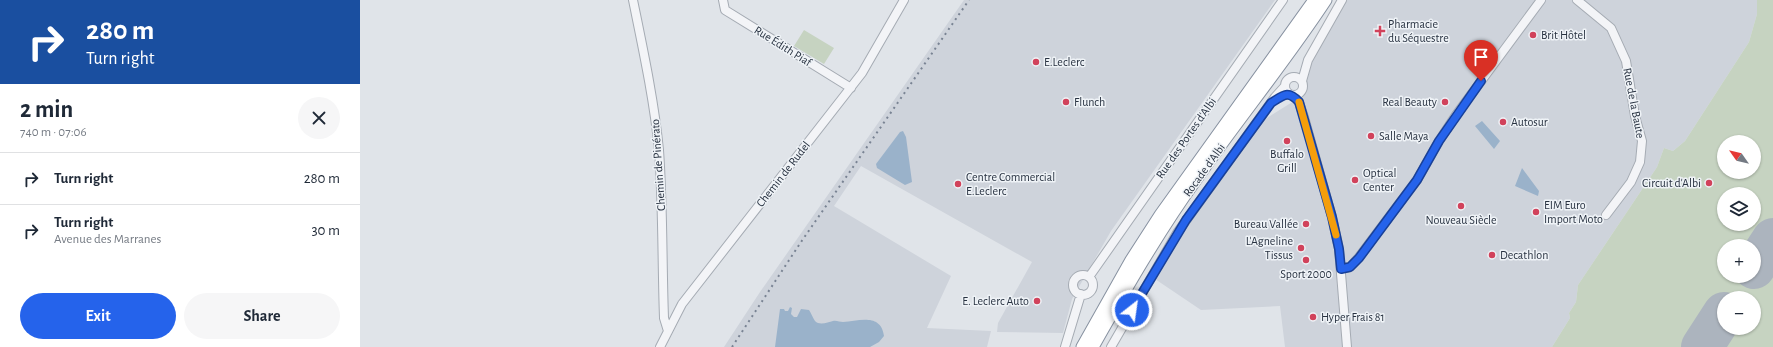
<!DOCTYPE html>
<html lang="en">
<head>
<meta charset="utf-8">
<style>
  :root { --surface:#fff; --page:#f6f6f7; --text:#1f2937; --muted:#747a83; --line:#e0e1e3; --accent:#2563eb }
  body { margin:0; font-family:"Alegreya Sans",sans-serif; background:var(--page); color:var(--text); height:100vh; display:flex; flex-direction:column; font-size:15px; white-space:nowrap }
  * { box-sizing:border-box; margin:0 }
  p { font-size:13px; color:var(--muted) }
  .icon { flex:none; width:22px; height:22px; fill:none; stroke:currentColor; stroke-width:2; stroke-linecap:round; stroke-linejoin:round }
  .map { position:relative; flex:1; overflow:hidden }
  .side { display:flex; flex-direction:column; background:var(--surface); width:360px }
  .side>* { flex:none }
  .guide { background:#1a4fa0; color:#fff; overflow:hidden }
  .needle { width:26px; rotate:304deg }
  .fabs { position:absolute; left:1357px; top:135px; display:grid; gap:8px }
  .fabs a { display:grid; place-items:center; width:44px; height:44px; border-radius:50%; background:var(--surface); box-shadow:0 1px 3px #0004; font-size:20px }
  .pin { position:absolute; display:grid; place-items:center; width:34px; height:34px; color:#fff; margin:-41px -17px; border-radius:50% 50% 50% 0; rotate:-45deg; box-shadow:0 0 4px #0007 }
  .pin .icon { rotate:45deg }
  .me { position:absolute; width:44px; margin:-22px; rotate:30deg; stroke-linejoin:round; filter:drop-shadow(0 0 3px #0008) }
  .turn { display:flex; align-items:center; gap:14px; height:84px; padding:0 20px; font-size:18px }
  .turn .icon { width:52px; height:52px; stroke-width:2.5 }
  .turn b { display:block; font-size:28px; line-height:34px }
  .round { display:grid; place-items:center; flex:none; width:42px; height:42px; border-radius:21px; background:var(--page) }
  .overview { display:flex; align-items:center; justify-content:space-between; height:68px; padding:0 20px }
  h1 { font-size:24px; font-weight:700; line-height:30px }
  .cta { display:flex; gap:8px; margin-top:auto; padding:8px 20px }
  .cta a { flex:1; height:46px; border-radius:24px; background:var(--accent); color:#fff; font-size:16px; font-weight:700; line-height:46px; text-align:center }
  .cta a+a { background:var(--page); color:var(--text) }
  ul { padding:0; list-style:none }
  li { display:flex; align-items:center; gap:12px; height:52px; padding:0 20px; border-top:1px solid var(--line) }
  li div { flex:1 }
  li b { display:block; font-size:15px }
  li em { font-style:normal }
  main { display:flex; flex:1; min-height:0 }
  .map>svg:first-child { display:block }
  .built { fill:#ced3db }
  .green { fill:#c6d3c1; fill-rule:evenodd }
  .water { fill:#9ab2ca }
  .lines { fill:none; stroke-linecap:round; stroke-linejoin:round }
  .runway { stroke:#acb4be; stroke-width:42 }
  .minor-casing { stroke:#a5abb3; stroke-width:10 }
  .highway-casing { stroke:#8791a0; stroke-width:13 }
  .minor { stroke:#f3f4f7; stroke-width:8 }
  .highway { stroke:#fff; stroke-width:11 }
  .rail { stroke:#798393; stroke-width:2; stroke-dasharray:2 4; stroke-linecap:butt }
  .route-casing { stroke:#184099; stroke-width:10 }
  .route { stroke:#2563eb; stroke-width:7 }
  .slow { stroke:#f59e0b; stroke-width:7 }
  .poi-dot { fill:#d1425b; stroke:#eff3f7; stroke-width:1.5 }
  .labels { text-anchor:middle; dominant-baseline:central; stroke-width:3; stroke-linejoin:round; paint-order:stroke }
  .poi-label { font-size:12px; fill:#283241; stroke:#eff3f7; text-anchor:start }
  .street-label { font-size:12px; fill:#283241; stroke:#eff3f7 }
</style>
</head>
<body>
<main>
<section class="side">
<div class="guide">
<div class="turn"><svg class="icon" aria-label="right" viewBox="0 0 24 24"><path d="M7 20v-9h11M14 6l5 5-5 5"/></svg><div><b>280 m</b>Turn right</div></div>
</div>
<div class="overview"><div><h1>2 min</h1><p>740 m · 07:06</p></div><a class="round"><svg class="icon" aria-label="close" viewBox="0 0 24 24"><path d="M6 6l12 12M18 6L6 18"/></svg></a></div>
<ul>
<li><svg class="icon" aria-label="right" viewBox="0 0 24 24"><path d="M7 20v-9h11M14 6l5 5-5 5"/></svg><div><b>Turn right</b></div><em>280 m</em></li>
<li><svg class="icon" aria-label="right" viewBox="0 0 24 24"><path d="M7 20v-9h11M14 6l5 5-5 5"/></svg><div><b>Turn right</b><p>Avenue des Marranes</p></div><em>30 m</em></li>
</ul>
<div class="cta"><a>Exit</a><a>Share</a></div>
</section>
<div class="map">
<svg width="1413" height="347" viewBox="0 0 1413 347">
  <rect width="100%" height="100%" fill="#e0e4e9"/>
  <path class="built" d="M604,0H915L751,231L712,299L703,333L637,332L638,323L672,262L501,166L474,206L591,276L567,328L631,331L627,347H364L400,292Z
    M985,0H1397V14L1389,42L1325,141L1313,151L1304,148L1297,167L1218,285L1216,302L1209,313L1210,318L1192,347H925L920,306L841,310L795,279L831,218L899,123L934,101L946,73Z"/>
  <path class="green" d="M1397,0H1413V347H1192L1210,318L1209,313L1216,302L1218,285L1297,167L1304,148L1313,151L1325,141L1389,42L1397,14ZM1364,142H1394V172H1364ZM1364,194H1394V224H1364ZM1364,246H1394V276H1364ZM1364,298H1394V328H1364Z
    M444,30L474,48L464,64L434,46Z"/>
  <path class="water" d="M1122,121L1140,141L1134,149L1115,126Z
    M543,131L546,137L552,182L545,185L517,168L516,164L540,132Z
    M1162,168L1179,191L1178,196L1155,186Z
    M430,307L432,308L431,314L434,317H437L441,309L449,310C451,313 453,318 455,321C460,326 468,322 473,321C476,320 480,322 483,322C499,321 521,313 524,336L519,342L510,347H415L420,309H424L425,311H428Z"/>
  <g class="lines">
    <path class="runway" d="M1394,268L1413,239
      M1342,347L1364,313"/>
    <g class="minor-casing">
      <path id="minor" d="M273,0C283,49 294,100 299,150C303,206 302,262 304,318L308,331
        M363,0L365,10L491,88
        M1217,0L1251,28L1266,61L1275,116L1282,141L1280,162L1271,182L1246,215
        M925 86a9 9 0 1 1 18 0a9 9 0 1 1-18 0Z
        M942,81L948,60L982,0
        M933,95L939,102L944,117L972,217L979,249L987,347
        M981,269L990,267L999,257L1057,180L1079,141L1096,115L1181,0
        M713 285a10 10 0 1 1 20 0a10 10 0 1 1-20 0Z
        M729,277L923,0
        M300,347L322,304L502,73L544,0
        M705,347L721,294
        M751,347L817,233L915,97L925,86"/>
    </g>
    <g class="highway-casing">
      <path id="highway" d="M722,347L771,260L800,215L954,0
        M733,347C766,289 799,231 838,177C880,117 926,61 966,0"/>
    </g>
    <use href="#minor" class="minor"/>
    <use href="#highway" class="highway"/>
    <path class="rail" d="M372,347L441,242L609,0"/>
  </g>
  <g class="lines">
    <g class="route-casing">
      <path id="route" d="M772,310L826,220L911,103C924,95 928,90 939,102L972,217L979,249L981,269L990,267L999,258L1057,180L1079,141L1121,81"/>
    </g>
    <use href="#route" class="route"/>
    <path class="slow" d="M939,102L976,235"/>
  </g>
  <g class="poi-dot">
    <path d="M1018 25h4v4h4v4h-4v4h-4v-4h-4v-4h4z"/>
    <circle cx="1173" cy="35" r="4"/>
    <circle cx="676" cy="62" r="4"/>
    <circle cx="706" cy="102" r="4"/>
    <circle cx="1085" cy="102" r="4"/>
    <circle cx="1143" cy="122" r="4"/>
    <circle cx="1011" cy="136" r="4"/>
    <circle cx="927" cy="141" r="4"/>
    <circle cx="995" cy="180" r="4"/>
    <circle cx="1349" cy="183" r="4"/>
    <circle cx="598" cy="184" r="4"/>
    <circle cx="1101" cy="206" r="4"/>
    <circle cx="1176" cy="212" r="4"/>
    <circle cx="946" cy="224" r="4"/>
    <circle cx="941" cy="248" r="4"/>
    <circle cx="1132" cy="255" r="4"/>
    <circle cx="946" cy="260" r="4"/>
    <circle cx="677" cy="301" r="4"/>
    <circle cx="953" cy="317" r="4"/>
  </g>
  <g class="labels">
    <g class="poi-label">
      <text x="1028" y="24">Pharmacie<tspan x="1028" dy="14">du Séquestre</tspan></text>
      <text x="1181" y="35">Brit Hôtel</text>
      <text x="684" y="62">E.Leclerc</text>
      <text x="714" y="102">Flunch</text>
      <text x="1077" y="102" text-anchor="end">Real Beauty</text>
      <text x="1151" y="122">Autosur</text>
      <text x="1019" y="136">Salle Maya</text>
      <text x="927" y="154" text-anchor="middle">Buffalo<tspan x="927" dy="14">Grill</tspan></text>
      <text x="1003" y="173">Optical<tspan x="1003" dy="14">Center</tspan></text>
      <text x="606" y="177">Centre Commercial<tspan x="606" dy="14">E.Leclerc</tspan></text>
      <text x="1341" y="183" text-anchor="end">Circuit d'Albi</text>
      <text x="1184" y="205">EIM Euro<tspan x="1184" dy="14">Import Moto</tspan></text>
      <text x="1101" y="220" text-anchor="middle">Nouveau Siècle</text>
      <text x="938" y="224" text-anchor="end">Bureau Vallée</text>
      <text x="933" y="241" text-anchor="end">L'Agneline<tspan x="933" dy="14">Tissus</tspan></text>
      <text x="1140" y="255">Decathlon</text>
      <text x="946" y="274" text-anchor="middle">Sport 2000</text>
      <text x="669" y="301" text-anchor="end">E. Leclerc Auto</text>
      <text x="961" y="317">Hyper Frais 81</text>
    </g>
    <g class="street-label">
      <text transform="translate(423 46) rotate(32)">Rue Édith Piaf</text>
      <text transform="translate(1274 103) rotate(79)">Rue de la Baute</text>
      <text transform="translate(826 138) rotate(-55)">Rue des Portes d'Albi</text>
      <text transform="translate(298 165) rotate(-94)">Chemin de Pinérato</text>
      <text transform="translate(844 170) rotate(-54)">Rocade d'Albi</text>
      <text transform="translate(423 174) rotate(-52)">Chemin de Rudel</text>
    </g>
  </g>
</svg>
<div class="fabs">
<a><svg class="needle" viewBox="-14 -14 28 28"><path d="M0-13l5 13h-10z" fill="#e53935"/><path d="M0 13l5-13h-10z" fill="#747a83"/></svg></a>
<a><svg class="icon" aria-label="layers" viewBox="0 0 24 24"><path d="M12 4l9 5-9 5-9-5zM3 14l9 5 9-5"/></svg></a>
<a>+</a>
<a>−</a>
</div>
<div class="pin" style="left:1121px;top:81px;background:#d93025"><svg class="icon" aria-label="arrive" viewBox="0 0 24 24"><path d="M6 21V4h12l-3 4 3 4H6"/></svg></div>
<svg class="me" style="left:772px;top:310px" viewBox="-20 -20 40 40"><circle r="17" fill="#2563eb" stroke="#fff" stroke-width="3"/><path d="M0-11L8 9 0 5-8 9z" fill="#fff"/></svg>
</div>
</main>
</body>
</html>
